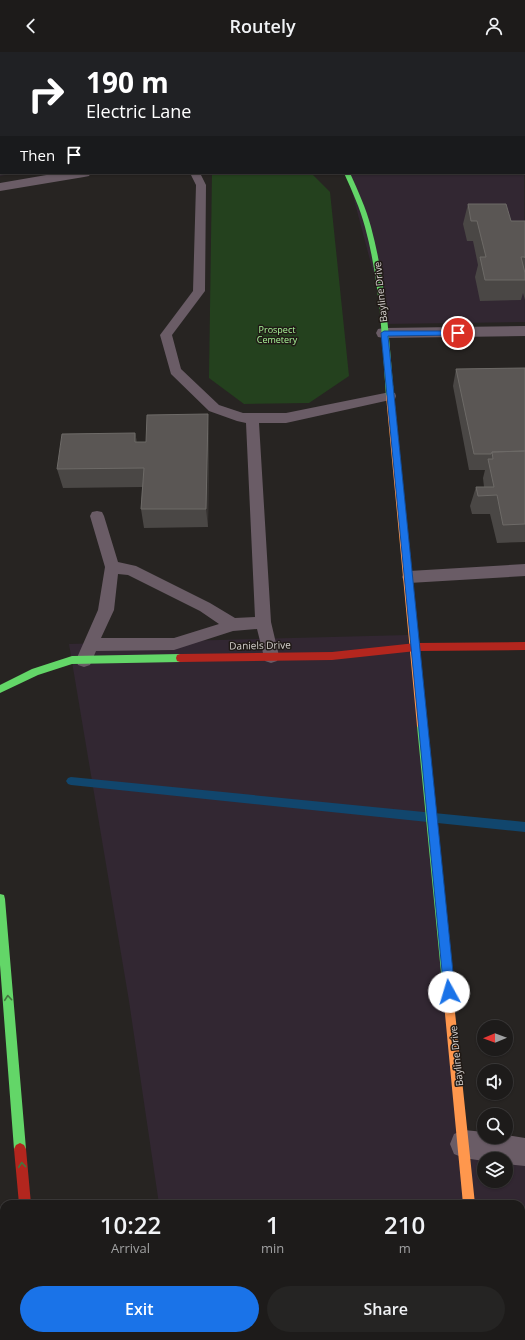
<!DOCTYPE html>
<html lang="en">
<head>
<meta charset="utf-8">
<style>
  :root { --surface:#1d1b1a; --page:#252423; --text:#f1f3f6; --muted:#a0a1a2; --line:#3b3939; --accent:#1a73e8 }
  body { margin:0; font-family:"Open Sans",sans-serif; background:var(--page); color:var(--text); height:100vh; display:flex; flex-direction:column; font-size:15px; white-space:nowrap }
  * { box-sizing:border-box; margin:0 }
  p { font-size:13px; color:var(--muted) }
  .icon { flex:none; width:22px; height:22px; fill:none; stroke:currentColor; stroke-width:2; stroke-linecap:round; stroke-linejoin:round }
  .map { position:relative; flex:1; overflow:hidden }
  .side { position:absolute; left:0px; top:1148px; width:525px; height:140px; display:flex; flex-direction:column; background:var(--surface); border-radius:12px 12px 0 0; box-shadow:0 1px 3px #0004,0 0 0 1px var(--line) }
  .side>* { flex:none }
  .hud { position:absolute; left:0px; top:0px; width:525px; height:122px; box-shadow:0 1px 3px #0004,0 0 0 1px var(--line); background:#202124; color:#fff; overflow:hidden }
  .needle { width:26px; rotate:269deg }
  .tools { position:absolute; left:477px; top:968px; display:grid; gap:8px }
  .tools a { display:grid; place-items:center; width:36px; height:36px; border-radius:50%; background:var(--surface); box-shadow:0 1px 3px #0004,0 0 0 1px var(--line); font-size:20px }
  .pin { position:absolute; display:grid; place-items:center; width:34px; height:34px; color:#fff; margin:-17px; border:2px solid #fff; border-radius:50%; box-shadow:0 1px 4px #0007 }
  .me { position:absolute; width:44px; margin:-22px; rotate:354deg; stroke-linejoin:round; filter:drop-shadow(0 0 3px #0008) }
  .turn { display:flex; align-items:center; gap:14px; height:84px; padding:0 20px; font-size:18px }
  .turn .icon { width:52px; height:52px; stroke-width:2.5 }
  .turn b { display:block; font-size:28px; line-height:34px }
  .then { display:flex; align-items:center; height:38px; padding:0 20px; background:#0003; gap:8px; font-size:15px }
  .eta { display:flex; justify-content:space-evenly; align-items:center; height:68px; text-align:center }
  .eta b { font-size:24px; font-weight:600; line-height:28px }
  .action { display:flex; gap:8px; margin-top:auto; padding:8px 20px }
  .action a { flex:1; height:46px; border-radius:24px; background:var(--accent); color:#fff; font-size:16px; font-weight:600; line-height:46px; text-align:center }
  .action a+a { background:var(--page); color:var(--text) }
  header { display:flex; justify-content:space-between; align-items:center; height:52px; padding:0 20px; background:var(--surface); font-size:18px; font-weight:600 }
  .map>svg:first-child { display:block }
  .commercial { fill:#322732; fill-rule:evenodd }
  .green { fill:#24411e }
  .lines { fill:none; stroke-linecap:round; stroke-linejoin:round }
  .stream { fill:#11466d; fill-rule:evenodd }
  .canal { fill:#11466d; fill-rule:evenodd }
  .lane { fill:#6a5c66; fill-rule:evenodd }
  .street { fill:#6a5c66; fill-rule:evenodd }
  .fast { fill:#63d668; fill-rule:evenodd }
  .slow { fill:#ff974d; fill-rule:evenodd }
  .jam { fill:#b3261e; fill-rule:evenodd }
  .wall { fill:#4a4745 }
  .shaded-wall { fill:#363331 }
  .building { fill:#5a5654; stroke:#6d6a67 }
  .oneway { stroke:#42783f }
  .route { fill:#1a73e8; stroke:#114b97 }
  .labels { text-anchor:middle; dominant-baseline:central; stroke-width:3; stroke-linejoin:round; paint-order:stroke }
  .far-park-label { font-size:9px; fill:#a9f699; stroke:#201a16 }
  .street-label { font-size:10px; fill:#d6d2cf; stroke:#201a16 }
</style>
</head>
<body>
<header><svg class="icon" aria-label="back" viewBox="0 0 24 24"><path d="M15 5l-7 7 7 7"/></svg>Routely<svg class="icon" aria-label="person" viewBox="0 0 24 24"><circle cx="12" cy="8" r="4"/><path d="M4 21q1-7 8-7t8 7"/></svg></header>
<div class="map">
<svg width="525" height="1288" viewBox="0 0 525 1288">
  <rect width="100%" height="100%" fill="#272422"/>
  <path class="commercial" d="M0,0H214L215,1H1V121H18L0,124Z
    M524,52L525,270L383,272L379,242L347,121H524Z
    M408,583L459,1078L484,1085H506L525,1088V1288H179L178,1284H521V1152H159L129,949L69,592ZM484,1107H506V1129H484Z"/>
  <path class="green" d="M212,121H311L330,140L349,324L309,351L244,352L209,326Z"/>
  <g class="lines">
    <path class="stream" d="M71,725L525,770V780L71,733L68,732L66,729L68,726Z"/>
    <path class="canal" d="M524,56H525V68H524Z
      M0,76H1V88H0Z"/>
    <path class="lane" d="M18,0H28L29,1H19Z
      M54,0H66L53,1Z
      M524,90H525V96H524Z
      M190,121H200L206,133L205,239L172,283L181,317L219,353L243,361H286L390,340L395,341L396,344L395,347L390,348L286,371H259L271,570L279,604L277,609L271,611L265,609L257,577L233,579L174,598L96,599L90,613L84,615L78,613L76,608L98,558L105,515L90,464L92,460L97,459L102,460L104,464L118,510L136,514L210,551L235,566L255,565L246,371L237,369L209,359L171,322L160,283L193,239L196,133ZM118,522L128,523L200,559L219,572L174,586H101L114,558Z
      M525,512V524L409,531L404,529L402,525L404,521L409,519Z"/>
    <path class="street" d="M202,0H215V1H202Z
      M453,0H467L453,1Z
      M58,121H91L89,124L84,125L0,139V131Z
      M525,274V284L384,286L378,285L376,281L378,277L384,276Z
      M464,1078L484,1080V1085H506V1083L525,1086V1114L506,1112V1107H484V1109L464,1106L454,1102L450,1092L454,1082Z
      M465,1284H497V1288H465Z"/>
    <path class="fast" d="M344,121H350C358,139 366,156 371,175C386,230 389,287 394,344L390,346L386,344C382,287 380,230 365,175C360,156 352,139 344,121Z
      M180,602L183,603L184,606L183,609L180,610L72,612L38,623L0,641V633L32,617L72,604Z
      M422,670L425,671L427,674L453,941L452,945L448,946L444,945L443,941L417,674L419,671Z
      M0,842L4,843L5,847L26,1097L24,1101L20,1103L16,1101L14,1097L0,913Z"/>
    <path class="slow" d="M387,342H390L394,344L427,674L425,677L422,678L419,677L417,674L386,344Z
      M448,936L452,937L453,941L475,1152H463L443,941L444,937Z"/>
    <path class="jam" d="M525,590V598L416,599L332,608L180,610L177,609L176,606L177,603L180,602L332,600L416,591Z
      M20,1091L24,1093L26,1097L31,1152H19L14,1097L16,1093Z
      M29,1284H41L42,1288H30Z"/>
  </g>
  <path class="wall" d="M468,152L511,169H525V248L523,241L521,248L480,249L475,225L478,213L473,189H467L463,172Z
    M525,316V490L497,491L490,462H472L470,454L476,435H484L483,426L485,418H469L453,334L456,317Z
    M135,381L137,390H146L209,381L208,475L144,476L141,457L142,435L63,436L57,417Z"/>
  <path class="shaded-wall" d="M208,362L209,381L208,475L206,457Z
    M135,381L139,400L135,390Z"/>
  <path class="building" d="M468,152H506L511,169H525V206V205H521L525,221V228H485L480,205H486L477,169H471Z
    M525,316V399L492,400L491,402H474L456,317Z
    M208,362L206,457H141L144,416L57,417L62,382L135,381V390H146L147,363Z
    M525,399V472L503,473L497,443L478,444L476,435H494L488,407H493L492,400Z"/>
  <defs><path id="oneway-chevron" d="M-2-3.5L2.5 0L-2 3.5" fill="none" stroke-width="1.6" stroke-linecap="round" stroke-linejoin="round"/></defs>
  <g class="oneway">
    <use href="#oneway-chevron" transform="translate(8 946) rotate(-95)"/>
    <use href="#oneway-chevron" transform="translate(22 1113) rotate(-95)"/>
  </g>
  <path class="route" d="M384,279H458L462,281L458,283L388,284L455,940L453,944L449,946L445,944L444,940L381,281Z"/>
  <g class="labels">
    <g class="far-park-label">
      <text x="277" y="277">Prospect<tspan x="277" dy="10">Cemetery</tspan></text>
    </g>
    <g class="street-label">
      <text transform="translate(380 240) rotate(-96)">Bayline Drive</text>
      <text transform="translate(260 593) rotate(-1)">Daniels Drive</text>
      <text transform="translate(456 1004) rotate(-96)">Bayline Drive</text>
    </g>
  </g>
</svg>
<div class="tools">
<a><svg class="needle" viewBox="-14 -14 28 28"><path d="M0-13l5 13h-10z" fill="#e53935"/><path d="M0 13l5-13h-10z" fill="#a0a1a2"/></svg></a>
<a><svg class="icon" aria-label="sound" viewBox="0 0 24 24"><path d="M4 9h4l5-4v14l-5-4H4zM17 9q2 3 0 6"/></svg></a>
<a><svg class="icon" aria-label="search" viewBox="0 0 24 24"><circle cx="10" cy="10" r="6"/><path d="M15 15l6 6"/></svg></a>
<a><svg class="icon" aria-label="layers" viewBox="0 0 24 24"><path d="M12 4l9 5-9 5-9-5zM3 14l9 5 9-5"/></svg></a>
</div>
<div class="pin" style="left:458px;top:281px;background:#d93025"><svg class="icon" aria-label="arrive" viewBox="0 0 24 24"><path d="M6 21V4h12l-3 4 3 4H6"/></svg></div>
<svg class="me" style="left:449px;top:940px" viewBox="-20 -20 40 40"><circle r="19" fill="#fff"/><path d="M0-13L10 11 0 6-10 11z" fill="#1a73e8"/></svg>
<div class="hud">
<div class="turn"><svg class="icon" aria-label="right" viewBox="0 0 24 24"><path d="M7 20v-9h11M14 6l5 5-5 5"/></svg><div><b>190 m</b>Electric Lane</div></div>
<div class="then">Then<svg class="icon" aria-label="arrive" viewBox="0 0 24 24"><path d="M6 21V4h12l-3 4 3 4H6"/></svg></div>
</div>
<section class="side">
<div class="eta">
<div><b>10:22</b><p>Arrival</p></div>
<div><b>1</b><p>min</p></div>
<div><b>210</b><p>m</p></div>
</div>
<div class="action"><a>Exit</a><a>Share</a></div>
</section>
</div>
</body>
</html>
